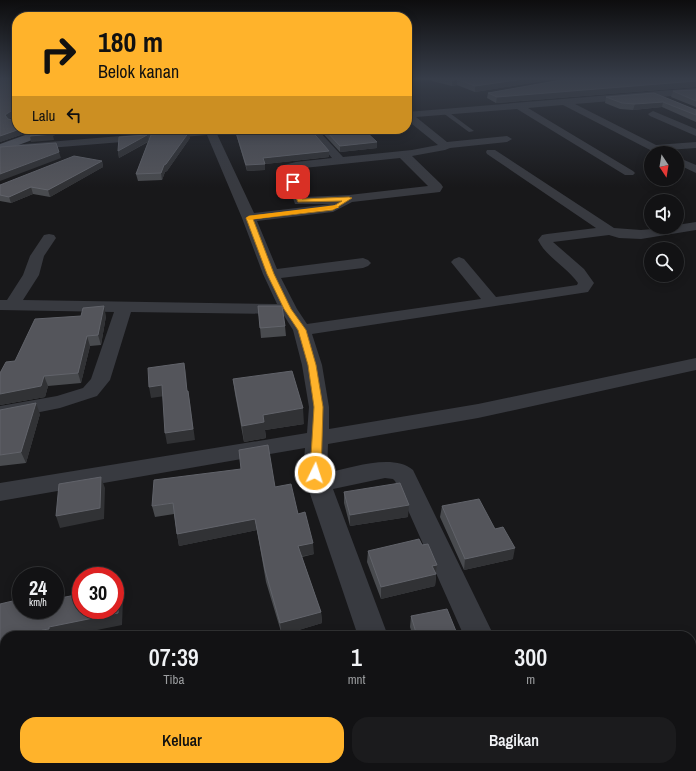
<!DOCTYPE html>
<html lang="id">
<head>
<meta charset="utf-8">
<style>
  :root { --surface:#121214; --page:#1b1b1d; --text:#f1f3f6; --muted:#9c9ea0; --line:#313234; --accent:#ffb32b }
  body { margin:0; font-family:"Archivo Narrow",sans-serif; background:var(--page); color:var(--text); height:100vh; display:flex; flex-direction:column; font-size:15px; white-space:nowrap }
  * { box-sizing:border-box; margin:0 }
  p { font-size:13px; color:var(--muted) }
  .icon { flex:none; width:22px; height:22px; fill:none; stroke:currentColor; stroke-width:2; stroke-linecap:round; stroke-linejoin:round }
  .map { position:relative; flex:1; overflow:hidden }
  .side { position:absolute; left:0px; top:631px; width:696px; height:140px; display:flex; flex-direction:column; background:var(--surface); border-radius:16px 16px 0 0; box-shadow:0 2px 10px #0003,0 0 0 1px var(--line) }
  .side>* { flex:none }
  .top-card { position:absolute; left:12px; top:12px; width:400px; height:122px; border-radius:16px; box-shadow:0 2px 10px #0003,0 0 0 1px var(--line); background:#ffb32b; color:#111; overflow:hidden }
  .needle { width:26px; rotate:168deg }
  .tools { position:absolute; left:644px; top:146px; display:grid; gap:8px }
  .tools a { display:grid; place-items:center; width:40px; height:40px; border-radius:50%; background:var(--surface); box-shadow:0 2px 10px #0003,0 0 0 1px var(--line); font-size:20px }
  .speed { position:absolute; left:12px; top:567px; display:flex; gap:8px; font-size:20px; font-weight:700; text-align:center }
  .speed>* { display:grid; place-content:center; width:52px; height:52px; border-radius:50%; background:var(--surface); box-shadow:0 2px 10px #0003,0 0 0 1px var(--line); line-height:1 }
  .speed small { font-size:10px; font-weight:400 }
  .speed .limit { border:6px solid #d22; background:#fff; color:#111 }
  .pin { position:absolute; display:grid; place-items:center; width:34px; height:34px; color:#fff; margin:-17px; border-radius:8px; box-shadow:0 2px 6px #0006 }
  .me { position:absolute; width:44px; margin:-22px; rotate:4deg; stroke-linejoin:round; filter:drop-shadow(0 0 3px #0008) }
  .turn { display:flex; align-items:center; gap:14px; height:84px; padding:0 20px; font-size:18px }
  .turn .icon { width:52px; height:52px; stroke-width:2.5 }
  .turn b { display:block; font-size:28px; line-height:34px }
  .then { display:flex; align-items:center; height:38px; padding:0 20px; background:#0003; gap:8px; font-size:15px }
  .eta { display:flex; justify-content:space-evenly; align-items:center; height:68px; text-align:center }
  .eta b { font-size:24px; font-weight:600; line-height:28px }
  .action { display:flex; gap:8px; margin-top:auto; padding:8px 20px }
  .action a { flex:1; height:46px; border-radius:16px; background:var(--accent); color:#111; font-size:16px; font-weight:600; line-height:46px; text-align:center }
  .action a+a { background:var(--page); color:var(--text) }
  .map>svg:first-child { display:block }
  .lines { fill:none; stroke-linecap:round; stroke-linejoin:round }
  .service { fill:#383a40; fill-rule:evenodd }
  .minor { fill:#383a40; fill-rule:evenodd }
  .primary { fill:#54575f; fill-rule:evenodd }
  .wall { fill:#494b4f; fill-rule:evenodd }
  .shaded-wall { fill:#313235 }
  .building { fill:#54555b; stroke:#61636a; fill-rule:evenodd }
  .route { fill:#ffb32b; stroke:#a6741c }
  .slow { fill:#f59e0b }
</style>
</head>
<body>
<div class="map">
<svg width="696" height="771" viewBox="0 0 696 771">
  <rect width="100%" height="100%" fill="#18181a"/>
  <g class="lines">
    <path class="service" d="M443,111H447L474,131L469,132L443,113Z"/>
    <path class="minor" d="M696,88V94L575,104L656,145L696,142V148L667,150L669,153H656L563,105L528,108L633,171L635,173L633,175H625L517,109L416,117L447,142L507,136L512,139L507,142L450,148L445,150L412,156L441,184L443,187L440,192L352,202L333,212L257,221L277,269L363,258L368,260L371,263L368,266L363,268L281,278L297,309L307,324L481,299L451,262L454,259L459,257L464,259L496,297L577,285L578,283C567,267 546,257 538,240L542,235L547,234L596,228L487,154L486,152L487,150H495L614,228L641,230L677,227V225L696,222V230L641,239L619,238L609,235L553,242L584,269L594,283L588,292L312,334L322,365L329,407V429L478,404L696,358V370L478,418L328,444L327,473C351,468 393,453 413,470L494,636H464L395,481L393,479L385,478L333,489L388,636H358L303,473L305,448L0,501V483L307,433L309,407L302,365L293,330L283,314L131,312L110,380L97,396L60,408L0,420V406L57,396L83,388L91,379L114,312L0,310V300H7L23,275L30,256L44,235L49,234L54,235L56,238L44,256L39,275L23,300L277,304L263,274L242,218L207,135L0,152V146L205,129H247L242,132L217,134L254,213L331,204H295L282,167L284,165L296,162L332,158L307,129H317L343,157L412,150L438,145L407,120V112ZM400,158L428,186L349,195L305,197L294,169Z
      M653,111L696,129V136L650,116L648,114Z
      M677,157L696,165V173L677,164Z
      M403,766H437L439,771H403Z
      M520,766H554L557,771H521Z"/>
    <path class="primary" d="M42,129H57L56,131L0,152V144Z"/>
  </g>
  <path class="wall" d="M17,79V129H38L0,142ZM12,117H16V121L9,119Z
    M424,79H555L475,92L457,85L452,86Z
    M696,79V87L496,103L487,98L488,93Z
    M696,90V107L671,97L673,91Z
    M654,93L696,110V122L662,107L633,110L620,109L605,103L606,97Z
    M235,129L329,151V157L265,164V170L247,171L236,134Z
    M319,129H363L377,148L340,152Z
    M147,135L148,141L190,138L167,171L165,172L162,180L138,181L136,174L148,142L119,158L118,151Z
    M102,161L103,167L50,197L33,194L11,203L0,201V185Z
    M258,306L285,326L286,336L261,338Z
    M106,316L101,345L90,346L81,383L48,386L45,397L0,405V373L15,361Z
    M233,379L304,424L265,430L266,438L244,442L235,394Z
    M0,410L40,414L26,463L0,466Z
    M275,487L298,514L314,554L302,557L321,612L322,623L282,635L266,582L257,530L179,546L177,534L174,514L155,517L152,506Z
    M344,492L408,517L350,526L344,503Z
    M442,506L495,529L513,559L464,570L440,517Z
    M422,545L437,565L435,586L381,599L367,562L368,551Z
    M411,616L458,636H413L410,627Z
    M557,766H639L641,771H559Z"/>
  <path class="shaded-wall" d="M457,79V85L452,86V81Z
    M523,79H555L475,92V86Z
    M696,81V87L496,103L497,97Z
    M663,102L662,107L633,110L635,104Z
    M11,111L12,117L7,121L5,115Z
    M20,129H38L0,142V136Z
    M54,129H69L53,136L54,140L31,142L30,136Z
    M120,129H187L121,134Z
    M189,132L190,138L167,171L165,172L162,180L161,173L164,165Z
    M147,135L149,141L119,158L118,151Z
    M377,142V148L340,152V146Z
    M329,151V157L265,164V170L247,171L246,165L263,158Z
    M59,152L61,158L0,181V174Z
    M102,161L103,167L50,197L48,190Z
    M31,187L33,194L11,203L9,197Z
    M104,306L106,316L101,345L98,335Z
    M87,336L90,346L81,383L78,373Z
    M184,363L186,373L188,402L187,391Z
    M44,376L48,386L45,397L0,405V394Z
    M162,385L165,396L151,398L149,387Z
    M188,391L190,402L195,440L167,444L165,433Z
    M36,403L40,414L26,463L21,452Z
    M303,408L304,424L265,430L266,438L244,442L242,426L263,415Z
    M101,477L105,488L104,519L60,528L56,516Z
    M409,505L408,517L350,526V515Z
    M255,519L257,530L179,546L177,534Z
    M313,543L314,554L298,557V546Z
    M515,548L513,559L464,570L465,559Z
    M437,565L435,586L381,599V587L432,566Z
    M119,587L123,599L122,625L67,636H41L42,630L49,627Z
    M321,612L322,623L282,635L280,623Z
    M5,702V714L0,715V703Z"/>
  <path class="building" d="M0,79H17V129H20L0,136ZM11,111L16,112V121L8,119L5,115Z
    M444,79H523L475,86L457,79L452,81Z
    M567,79H696V81L497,97L488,93Z
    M696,90V101L673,91Z
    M654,93L696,110V115L663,102L635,104L622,103L606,97Z
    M49,129H54L51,130L53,134L30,136Z
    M235,129H310L329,151L263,158L265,164L246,165Z
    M324,129H363L377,142L340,146Z
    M189,132L166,164L164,165L161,173L136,174L151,135Z
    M147,135L118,151L119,137Z
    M56,143L59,152L0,174V147Z
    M74,156L102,161L48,190L31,187L9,197L0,195V185Z
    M104,306L98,335L87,336L78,373L44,376L41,386L0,394V373L6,362L15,361L35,319L81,316L83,308Z
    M258,306H282L285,326L260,328Z
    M184,363L187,391H188L193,429L165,433L162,385L149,387L148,368Z
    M292,371L303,408L263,415L264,422L242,426L233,379Z
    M36,403L21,452L0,455V410Z
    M268,445L275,487L291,484L298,514L305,512L313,543L298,546L321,612L280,623L265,570L255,519L177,534L173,503L152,506L154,480L241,469L239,450Z
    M101,477L100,508L56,516L59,484Z
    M400,483L409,505L350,515L344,492Z
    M479,499L495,529L503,527L515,548L465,559L442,506Z
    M419,539L422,545L428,544L437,565L432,566L436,574L381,587L368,551Z
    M119,587L118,613L49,627V629L42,630L41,636H5V702L0,703V604L21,599V610H55V599L81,594V610H115V588Z
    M447,609L458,636H417L411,616Z
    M180,766H252L253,771H180Z
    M566,766H639L641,771H568Z"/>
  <linearGradient id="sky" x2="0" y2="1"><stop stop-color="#0d0d0e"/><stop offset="0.42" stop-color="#373d49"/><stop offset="1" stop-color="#373d49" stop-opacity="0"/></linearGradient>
  <rect width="696" height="187" fill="url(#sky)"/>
  <path class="route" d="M293,180L296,182L302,199L349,197L352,198L333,210L253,219L274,274L291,309L306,330L316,365L323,407L321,473L319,476H311L310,473L314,407L308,365L298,330L284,309L267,274L246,218L249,216L332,207L342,201L298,202L293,192L291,182Z"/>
  <path class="slow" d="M336,205L339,207L338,208L249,220L246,218L249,216Z"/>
</svg>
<div class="tools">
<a><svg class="needle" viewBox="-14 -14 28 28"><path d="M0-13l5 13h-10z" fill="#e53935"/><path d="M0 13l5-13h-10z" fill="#9c9ea0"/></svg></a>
<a><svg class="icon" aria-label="sound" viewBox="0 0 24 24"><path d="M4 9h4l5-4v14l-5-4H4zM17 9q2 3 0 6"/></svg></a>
<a><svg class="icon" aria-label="search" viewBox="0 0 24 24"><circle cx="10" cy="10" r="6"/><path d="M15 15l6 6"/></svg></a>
</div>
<div class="speed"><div>24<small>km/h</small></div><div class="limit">30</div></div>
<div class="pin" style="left:293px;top:182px;background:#d93025"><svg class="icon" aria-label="arrive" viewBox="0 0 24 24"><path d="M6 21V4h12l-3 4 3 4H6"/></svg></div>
<svg class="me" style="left:315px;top:473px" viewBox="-20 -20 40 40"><circle r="17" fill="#ffb32b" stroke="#fff" stroke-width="3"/><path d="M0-11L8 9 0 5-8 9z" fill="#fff"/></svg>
<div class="top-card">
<div class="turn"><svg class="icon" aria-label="right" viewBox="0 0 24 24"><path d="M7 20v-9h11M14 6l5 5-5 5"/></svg><div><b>180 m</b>Belok kanan</div></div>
<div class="then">Lalu<svg class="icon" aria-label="left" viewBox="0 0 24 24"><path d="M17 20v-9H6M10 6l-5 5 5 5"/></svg></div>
</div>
<section class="side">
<div class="eta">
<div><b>07:39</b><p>Tiba</p></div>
<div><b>1</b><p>mnt</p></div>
<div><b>300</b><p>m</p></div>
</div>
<div class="action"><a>Keluar</a><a>Bagikan</a></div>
</section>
</div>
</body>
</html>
